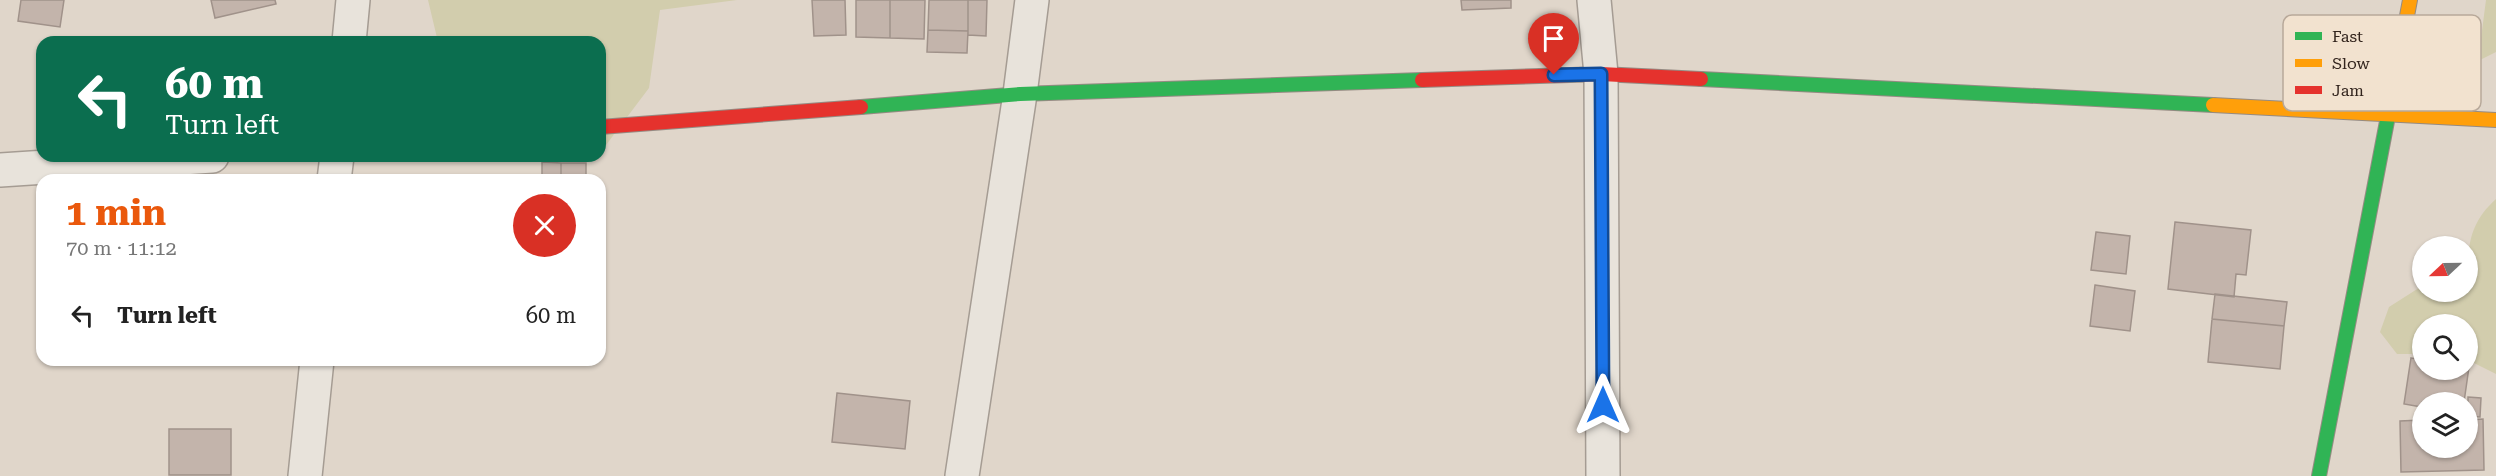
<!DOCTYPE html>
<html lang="en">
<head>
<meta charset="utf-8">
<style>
  :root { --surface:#fff; --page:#f6f6f6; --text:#222; --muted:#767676; --accent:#ea580c }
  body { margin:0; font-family:"Roboto Serif",serif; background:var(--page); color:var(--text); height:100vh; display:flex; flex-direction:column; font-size:22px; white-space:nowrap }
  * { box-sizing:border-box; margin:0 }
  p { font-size:20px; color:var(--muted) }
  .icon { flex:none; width:33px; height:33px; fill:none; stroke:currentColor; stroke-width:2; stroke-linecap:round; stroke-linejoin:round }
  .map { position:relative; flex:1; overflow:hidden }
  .side { position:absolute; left:36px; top:174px; width:570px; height:192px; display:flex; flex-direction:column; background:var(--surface); border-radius:18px; box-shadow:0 2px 4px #0004 }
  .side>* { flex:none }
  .hud { position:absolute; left:36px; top:36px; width:570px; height:126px; border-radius:18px; box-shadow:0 2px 4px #0004; background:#0b6e4f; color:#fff; overflow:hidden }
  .needle { width:39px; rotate:248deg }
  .fabs { position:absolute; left:2412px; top:236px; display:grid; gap:12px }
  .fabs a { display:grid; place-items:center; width:66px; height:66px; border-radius:50%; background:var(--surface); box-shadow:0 2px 4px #0004; font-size:30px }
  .pin { position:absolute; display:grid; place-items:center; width:51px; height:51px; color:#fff; margin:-62px -26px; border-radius:50% 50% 50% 0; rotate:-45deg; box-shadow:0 0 6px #0007 }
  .pin .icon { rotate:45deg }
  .me { position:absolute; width:66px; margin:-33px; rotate:0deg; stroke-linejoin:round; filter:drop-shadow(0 0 4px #0008) }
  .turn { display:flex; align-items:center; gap:21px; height:126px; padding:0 30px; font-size:27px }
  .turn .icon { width:78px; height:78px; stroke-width:2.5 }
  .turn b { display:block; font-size:42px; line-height:51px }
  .round { display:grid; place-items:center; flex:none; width:63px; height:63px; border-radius:32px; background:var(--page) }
  .overview { display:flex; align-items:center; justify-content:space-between; height:102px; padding:0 30px }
  h1 { font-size:36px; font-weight:700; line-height:45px; color:var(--accent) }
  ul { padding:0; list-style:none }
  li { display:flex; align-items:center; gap:18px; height:78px; padding:0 30px }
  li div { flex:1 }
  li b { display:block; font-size:22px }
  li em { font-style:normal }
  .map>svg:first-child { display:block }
  .green { fill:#d2cdad }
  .building { fill:#c3b4ab; stroke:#a0928a; stroke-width:1.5 }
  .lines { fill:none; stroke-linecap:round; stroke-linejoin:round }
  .street-casing { stroke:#a59c93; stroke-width:36 }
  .fast-casing { stroke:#958b83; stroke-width:16 }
  .slow-casing { stroke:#958b83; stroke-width:16 }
  .jam-casing { stroke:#958b83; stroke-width:16 }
  .street { stroke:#e8e3db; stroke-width:33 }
  .fast { stroke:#30b455; stroke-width:14 }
  .slow { stroke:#ff9f0a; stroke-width:14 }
  .jam { stroke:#e5322d; stroke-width:14 }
  .route-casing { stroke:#114b97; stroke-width:15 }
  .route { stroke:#1a73e8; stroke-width:10 }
  .key { fill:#f2e2cf; stroke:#b8a99a; stroke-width:1.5 }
  .key-label { font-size:16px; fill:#32241d }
</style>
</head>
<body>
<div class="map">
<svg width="2496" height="476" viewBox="0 0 2496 476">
  <rect width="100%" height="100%" fill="#e0d6ca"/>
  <path class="green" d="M428,0H737L660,10L649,88L600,153V42H438Z
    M2486,0H2496V52L2478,61Z
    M2496,199V374L2468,360V324H2422V354H2397L2380,332L2389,307L2422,286V291H2468C2468,253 2465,227 2496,199Z"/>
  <path class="building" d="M21,0H64L60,27L18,21Z
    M211,0H275L276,4L215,18Z
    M812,0H845L846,35L814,36Z
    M856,0H890V38L856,37Z
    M890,0H925L924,39L890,38Z
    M929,0H968V31L928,30Z
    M968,0H987L986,36L968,35Z
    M1461,0H1511V8L1462,10Z
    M928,30L968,31L967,53L927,52Z
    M542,162L561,163V180H542Z
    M561,163H586V180H561Z
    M2175,222L2251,230L2246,275L2236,274L2234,297L2168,289Z
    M2096,232L2130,236L2126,274L2091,270Z
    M2095,285L2135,291L2130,331L2090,326Z
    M2215,294L2287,302L2284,326L2212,319Z
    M2212,319L2284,326L2280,369L2208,362Z
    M2411,358L2422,360V369L2469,367L2464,402H2422V407L2404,404Z
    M837,393L910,401L905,449L832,442Z
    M2468,397L2481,398L2480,417L2468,416Z
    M2483,419L2484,470L2401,472L2400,421L2422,420V447H2468V420Z
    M169,429H231V475H169Z"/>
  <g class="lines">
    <g class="street-casing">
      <path id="street" d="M1594,0L1601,74L1603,476
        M349,42L353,0
        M0,170L212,156
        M334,180L337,156
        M305,476L317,360
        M962,476L1020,94L1032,0"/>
    </g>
    <g class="fast-casing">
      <path id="fast" d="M1701,79L2213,105
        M861,107L1020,94L1422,80
        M2319,476L2393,90"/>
    </g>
    <g class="slow-casing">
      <path id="slow" d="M2393,90L2410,0
        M2213,105L2496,120"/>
    </g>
    <g class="jam-casing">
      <path id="jam" d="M1422,80L1601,74L1701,79
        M600,127L861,107"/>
    </g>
    <use href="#street" class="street"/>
    <use href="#fast" class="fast"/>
    <use href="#slow" class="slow"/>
    <use href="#jam" class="jam"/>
  </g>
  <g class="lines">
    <g class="route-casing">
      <path id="route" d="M1554,75L1601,74L1603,405"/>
    </g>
    <use href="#route" class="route"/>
  </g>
  <rect x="2283" y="15" width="198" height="96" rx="9" class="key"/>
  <rect x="2295" y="32" width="27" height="8" fill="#30b455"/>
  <rect x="2295" y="59" width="27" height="8" fill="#ff9f0a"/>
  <rect x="2295" y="86" width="27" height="8" fill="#e5322d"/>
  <g class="key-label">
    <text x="2332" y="42">Fast</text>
    <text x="2332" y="69">Slow</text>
    <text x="2332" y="96">Jam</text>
  </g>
</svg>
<div class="fabs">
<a><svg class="needle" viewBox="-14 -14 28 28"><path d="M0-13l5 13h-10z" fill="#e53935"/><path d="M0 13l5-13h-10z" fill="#767676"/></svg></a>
<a><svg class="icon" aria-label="search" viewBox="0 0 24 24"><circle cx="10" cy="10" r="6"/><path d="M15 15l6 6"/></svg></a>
<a><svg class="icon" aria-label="layers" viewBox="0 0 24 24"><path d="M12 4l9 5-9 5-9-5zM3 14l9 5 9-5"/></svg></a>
</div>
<div class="pin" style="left:1554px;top:75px;background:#d93025"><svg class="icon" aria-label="arrive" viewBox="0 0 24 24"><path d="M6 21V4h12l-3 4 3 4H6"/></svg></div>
<svg class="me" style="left:1603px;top:405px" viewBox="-20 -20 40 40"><path d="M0-17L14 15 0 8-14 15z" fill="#1a73e8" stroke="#fff" stroke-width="4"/></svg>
<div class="hud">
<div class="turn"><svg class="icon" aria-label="left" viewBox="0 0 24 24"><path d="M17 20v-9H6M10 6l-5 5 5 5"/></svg><div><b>60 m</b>Turn left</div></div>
</div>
<section class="side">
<div class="overview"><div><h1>1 min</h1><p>70 m · 11:12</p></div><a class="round" style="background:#d93025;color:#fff"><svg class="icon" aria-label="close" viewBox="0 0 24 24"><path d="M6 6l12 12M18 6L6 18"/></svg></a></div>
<ul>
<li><svg class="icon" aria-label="left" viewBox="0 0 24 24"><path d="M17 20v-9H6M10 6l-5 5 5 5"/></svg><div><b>Turn left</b></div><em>60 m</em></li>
</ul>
</section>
</div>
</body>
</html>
